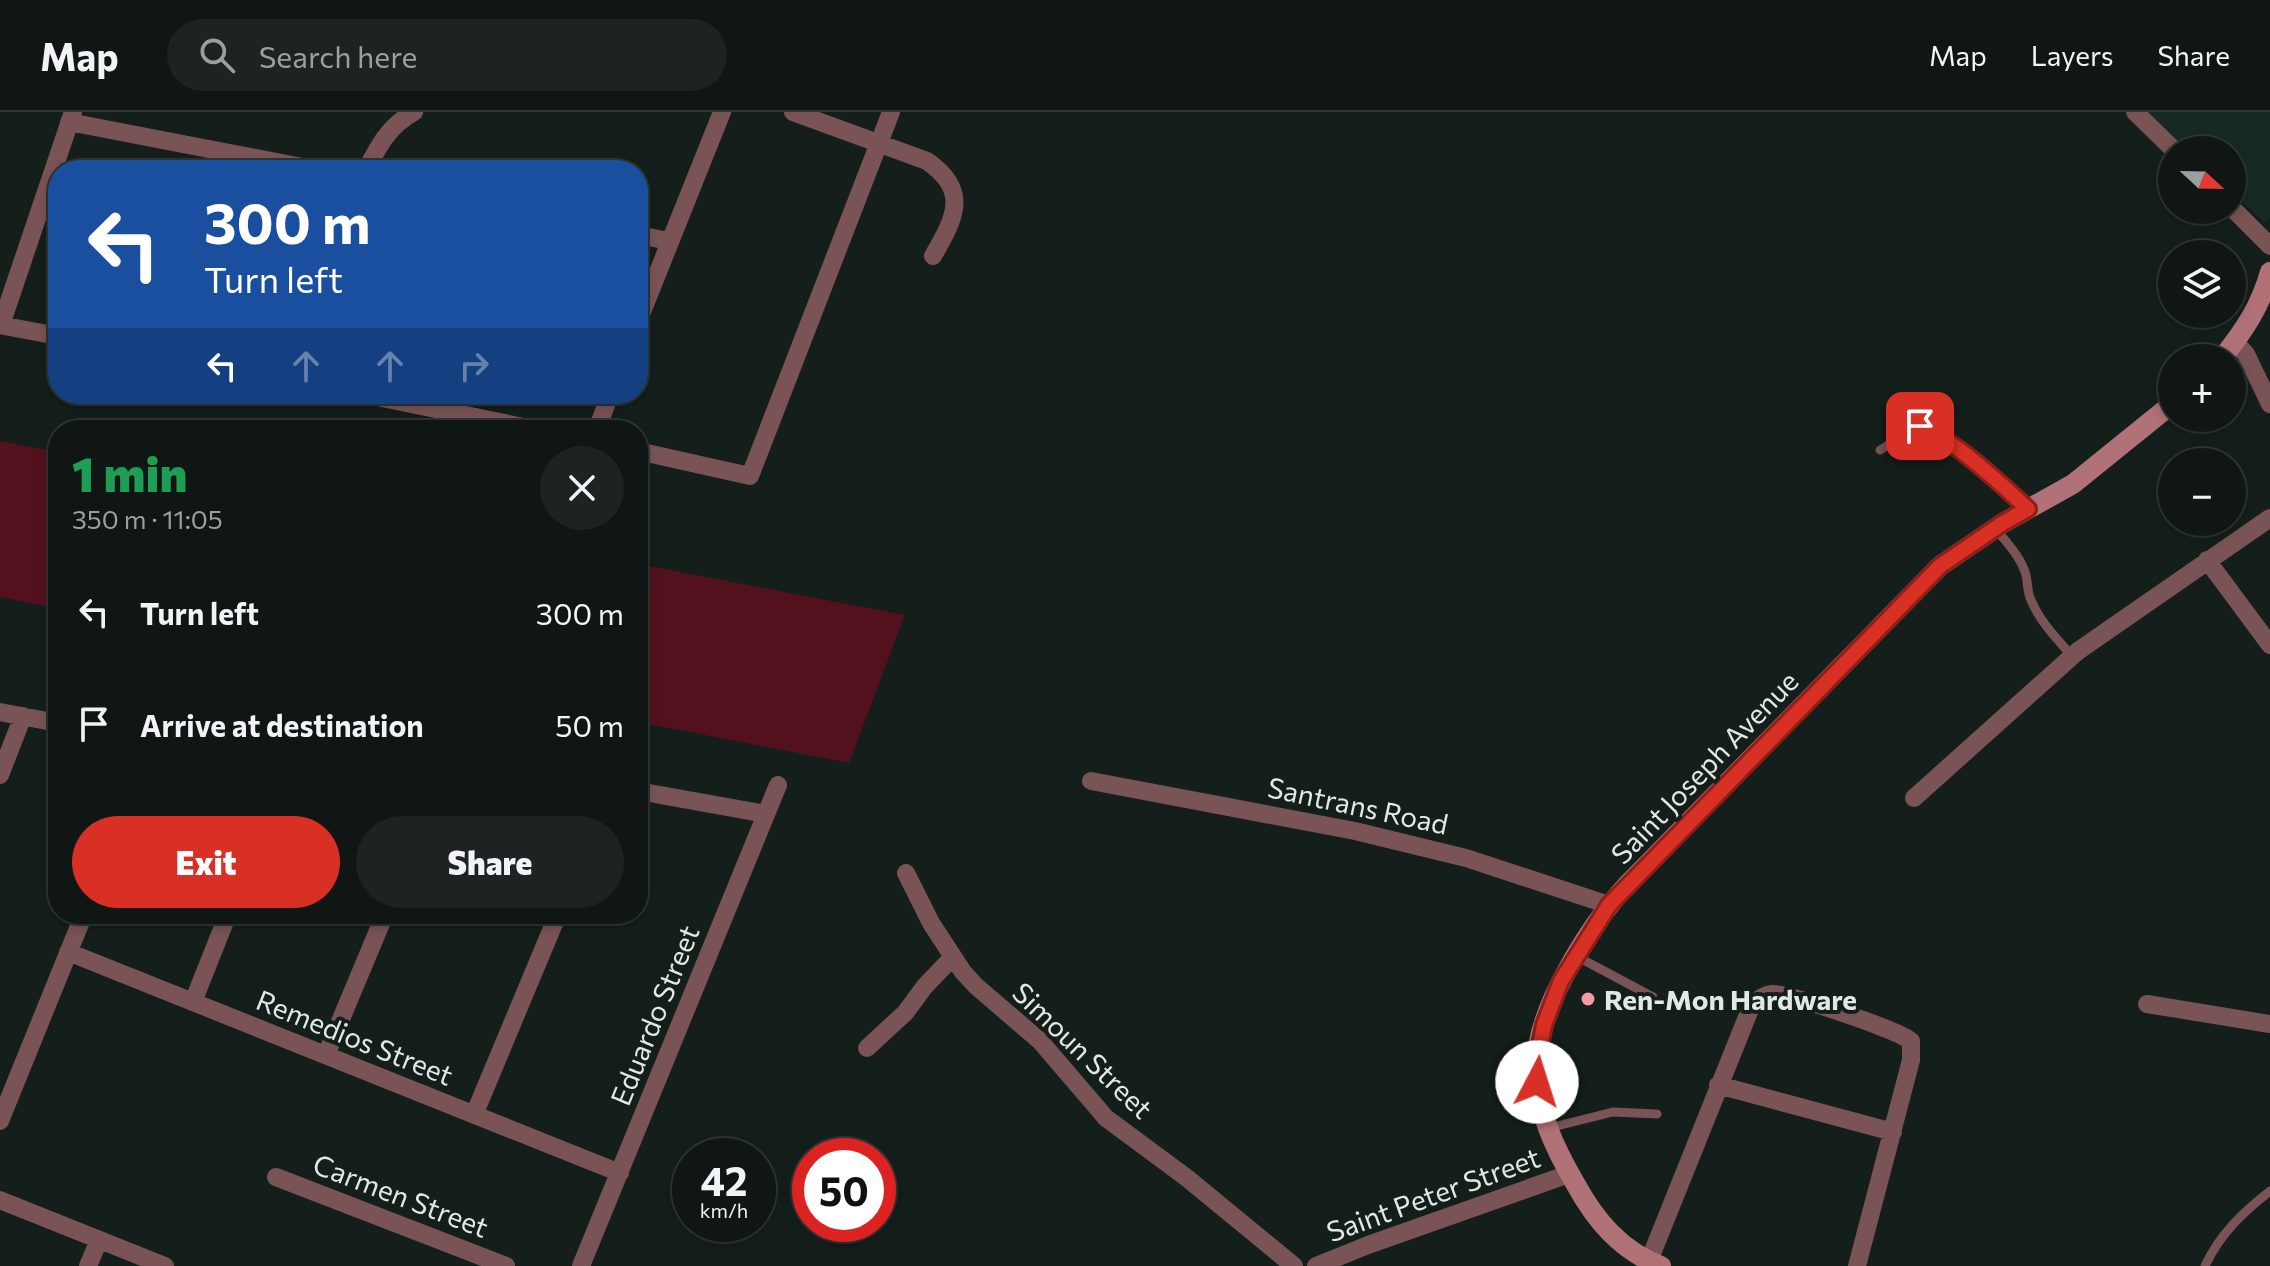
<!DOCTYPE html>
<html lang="en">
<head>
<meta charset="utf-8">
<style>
  :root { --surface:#0f1614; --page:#1d2322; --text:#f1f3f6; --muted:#9b9fa0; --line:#2f3534; --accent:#d93025 }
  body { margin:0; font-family:Commissioner,sans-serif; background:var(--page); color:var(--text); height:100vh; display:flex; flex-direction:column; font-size:30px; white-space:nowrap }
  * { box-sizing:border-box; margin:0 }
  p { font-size:26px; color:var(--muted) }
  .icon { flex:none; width:44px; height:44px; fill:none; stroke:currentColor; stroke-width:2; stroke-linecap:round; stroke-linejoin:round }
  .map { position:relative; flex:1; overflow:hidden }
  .sheet { position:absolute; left:48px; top:308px; width:600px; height:504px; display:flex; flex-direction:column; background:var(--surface); border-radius:32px; box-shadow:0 4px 12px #0003,0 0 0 2px var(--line) }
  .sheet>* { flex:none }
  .banner { position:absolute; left:48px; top:48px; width:600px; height:244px; border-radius:32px; box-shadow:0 4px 12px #0003,0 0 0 2px var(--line); background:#1a4fa0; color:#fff; overflow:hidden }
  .needle { width:52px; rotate:112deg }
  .fabs { position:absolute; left:2158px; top:24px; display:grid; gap:16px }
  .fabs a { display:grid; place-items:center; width:88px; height:88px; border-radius:50%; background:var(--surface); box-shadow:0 4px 12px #0003,0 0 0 2px var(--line); font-size:40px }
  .speed { position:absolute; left:672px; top:1026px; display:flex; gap:16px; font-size:40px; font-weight:700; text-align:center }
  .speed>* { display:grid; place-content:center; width:104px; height:104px; border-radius:50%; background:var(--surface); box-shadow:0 4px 12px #0003,0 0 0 2px var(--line); line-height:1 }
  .speed small { font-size:20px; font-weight:400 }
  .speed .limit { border:12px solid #d22; background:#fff; color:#111 }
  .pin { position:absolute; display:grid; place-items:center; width:68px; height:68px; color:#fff; margin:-34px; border-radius:16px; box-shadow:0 4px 12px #0006 }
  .me { position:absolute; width:88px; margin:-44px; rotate:5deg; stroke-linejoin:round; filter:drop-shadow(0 0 6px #0008) }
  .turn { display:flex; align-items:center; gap:28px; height:168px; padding:0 24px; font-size:36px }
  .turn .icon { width:104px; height:104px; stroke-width:2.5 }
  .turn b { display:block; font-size:56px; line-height:68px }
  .lanes { display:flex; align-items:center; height:76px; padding:0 24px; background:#0003; justify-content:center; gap:40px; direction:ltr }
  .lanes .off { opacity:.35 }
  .round { display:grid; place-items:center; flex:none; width:84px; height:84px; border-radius:42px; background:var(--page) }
  .summary { display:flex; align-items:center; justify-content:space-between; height:136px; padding:0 24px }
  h1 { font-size:48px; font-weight:800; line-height:60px; color:#1e9e55 }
  .cta { display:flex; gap:16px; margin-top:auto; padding:16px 24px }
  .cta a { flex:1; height:92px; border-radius:48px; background:var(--accent); color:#fff; font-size:32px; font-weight:800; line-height:92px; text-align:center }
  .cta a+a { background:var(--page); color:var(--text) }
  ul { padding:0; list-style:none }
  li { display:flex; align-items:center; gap:24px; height:112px; padding:0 24px }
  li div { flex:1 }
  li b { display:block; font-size:30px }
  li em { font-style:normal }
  header { display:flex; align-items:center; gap:48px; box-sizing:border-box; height:112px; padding:0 40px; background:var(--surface); border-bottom:2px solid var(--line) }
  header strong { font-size:38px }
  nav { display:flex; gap:44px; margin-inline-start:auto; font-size:28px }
  .search { width:560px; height:72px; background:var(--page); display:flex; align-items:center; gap:20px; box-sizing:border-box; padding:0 28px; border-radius:44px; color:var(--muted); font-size:30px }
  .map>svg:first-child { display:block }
  .built { fill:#172923 }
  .green { fill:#53111d }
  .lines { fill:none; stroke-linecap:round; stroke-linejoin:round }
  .lane { stroke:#795355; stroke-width:9 }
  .street { stroke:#795355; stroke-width:18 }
  .secondary { stroke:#b07276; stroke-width:20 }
  .route-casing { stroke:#8d1f18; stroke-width:20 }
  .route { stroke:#d93025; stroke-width:14 }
  .poi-dot { fill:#f49aa1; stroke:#141e1a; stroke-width:3 }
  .labels { text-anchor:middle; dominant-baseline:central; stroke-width:8; stroke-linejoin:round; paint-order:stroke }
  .street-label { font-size:28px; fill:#e2e8e6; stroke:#141e1a }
  .poi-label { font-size:28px; font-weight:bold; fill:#e2e8e6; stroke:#141e1a; text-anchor:start }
</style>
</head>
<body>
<header>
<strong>Map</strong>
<div class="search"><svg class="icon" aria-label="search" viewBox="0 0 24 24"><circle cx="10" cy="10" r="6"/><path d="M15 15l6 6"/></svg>Search here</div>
<nav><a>Map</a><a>Layers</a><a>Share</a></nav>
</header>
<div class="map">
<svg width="2270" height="1154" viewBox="0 0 2270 1154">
  <rect width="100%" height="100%" fill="#141e1a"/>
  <path class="built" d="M2145,0H2270V105L2265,111L2232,81V38H2186Z"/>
  <path class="green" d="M0,329L58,340V496L0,485Z
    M638,452L905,503L849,651L638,610Z"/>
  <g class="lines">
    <path class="lane" d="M1880,338L1920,314L1930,318L2028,397
      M1995,416C2007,431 2021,445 2026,463C2028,472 2027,480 2031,488C2040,510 2057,527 2072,544
      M1576,844L1653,885
      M1549,1016L1613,1000L1657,1002
      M2205,1154C2220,1122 2242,1101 2270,1079"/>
    <path class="street" d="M793,0L927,49C970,79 955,106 933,144
      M2135,0L2174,38
      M69,10L318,58
      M366,58C379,33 389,14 414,0
      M2232,96L2270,134
      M638,123L669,129
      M638,210L722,0
      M0,213L58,224
      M1,213L73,0
      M2235,230L2246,242L2270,292
      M363,282L538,318
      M597,318L610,282
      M638,339L750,364L891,0
      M2207,448L2270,533
      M0,600L58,611
      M0,663L23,604
      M1091,669L1355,719L1466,746L1609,793
      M638,679L766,702
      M1914,686L2078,539L2270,406
      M906,761L931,811L963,860L976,874L1040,929L1106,1006L1187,1066L1294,1154
      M68,840L620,1061
      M193,890L228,802
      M2147,892L2270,912
      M867,936L905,901L925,874L952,846
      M326,943L385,802
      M1718,973L1893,1020
      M474,1003L558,802
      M0,1009L84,802
      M276,1065L506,1154
      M0,1088L165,1154
      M88,1154L99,1128
      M581,1154L778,673
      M1316,1154L1368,1133L1569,1062
      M1647,1154L1751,895C1757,888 1763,883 1772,882C1789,881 1898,918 1911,929V948L1857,1154"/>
    <path class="secondary" d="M2222,246C2244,219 2261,193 2270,160
      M1661,1154C1621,1139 1595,1108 1575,1071C1555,1037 1536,997 1536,956C1535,899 1590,813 1627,773L1940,454L2003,411L2073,372L2172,292"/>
  </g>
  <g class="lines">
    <g class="route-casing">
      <path id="route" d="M1537,970L1536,954L1544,913L1561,869L1609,793L1940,454L2003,411L2028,397C2001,372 1953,327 1920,314"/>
    </g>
    <use href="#route" class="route"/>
  </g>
  <circle class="poi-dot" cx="1588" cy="887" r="8"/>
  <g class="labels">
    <g class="street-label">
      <text transform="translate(1704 655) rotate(-46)">Saint Joseph Avenue</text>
      <text transform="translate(1358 693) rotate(12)">Santrans Road</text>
      <text transform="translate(654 903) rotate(-68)">Eduardo Street</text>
      <text transform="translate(355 925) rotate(22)">Remedios Street</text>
      <text transform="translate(1083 938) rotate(44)">Simoun Street</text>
      <text transform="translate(1433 1082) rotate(-20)">Saint Peter Street</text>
      <text transform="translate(401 1083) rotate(21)">Carmen Street</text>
    </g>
    <g class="poi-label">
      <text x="1604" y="887">Ren-Mon Hardware</text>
    </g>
  </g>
</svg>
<div class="fabs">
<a><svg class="needle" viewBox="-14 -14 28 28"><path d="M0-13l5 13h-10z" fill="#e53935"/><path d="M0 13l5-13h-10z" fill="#9b9fa0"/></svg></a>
<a><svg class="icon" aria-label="layers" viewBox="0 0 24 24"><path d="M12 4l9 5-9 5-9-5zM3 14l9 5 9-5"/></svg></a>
<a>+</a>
<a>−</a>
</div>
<div class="speed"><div>42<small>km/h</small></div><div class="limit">50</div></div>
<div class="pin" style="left:1920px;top:314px;background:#d93025"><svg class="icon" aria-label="arrive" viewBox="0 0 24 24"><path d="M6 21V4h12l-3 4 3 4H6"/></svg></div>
<svg class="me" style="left:1537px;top:970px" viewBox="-20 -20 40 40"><circle r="19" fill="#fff"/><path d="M0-13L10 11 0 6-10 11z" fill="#d93025"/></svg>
<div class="banner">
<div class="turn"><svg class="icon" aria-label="left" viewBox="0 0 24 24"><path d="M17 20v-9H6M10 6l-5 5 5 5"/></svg><div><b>300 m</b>Turn left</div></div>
<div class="lanes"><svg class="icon" aria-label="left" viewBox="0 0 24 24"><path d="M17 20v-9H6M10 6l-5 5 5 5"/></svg><svg class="icon off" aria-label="ahead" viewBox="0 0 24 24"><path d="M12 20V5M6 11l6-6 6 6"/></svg><svg class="icon off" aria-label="ahead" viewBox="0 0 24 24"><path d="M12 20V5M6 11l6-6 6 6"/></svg><svg class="icon off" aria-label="right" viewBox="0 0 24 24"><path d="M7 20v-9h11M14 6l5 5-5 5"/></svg></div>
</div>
<section class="sheet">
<div class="summary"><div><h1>1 min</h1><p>350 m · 11:05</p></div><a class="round"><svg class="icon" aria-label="close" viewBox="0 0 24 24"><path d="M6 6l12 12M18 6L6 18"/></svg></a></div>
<ul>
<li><svg class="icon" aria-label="left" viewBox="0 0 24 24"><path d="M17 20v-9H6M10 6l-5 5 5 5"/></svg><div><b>Turn left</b></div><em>300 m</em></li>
<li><svg class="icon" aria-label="arrive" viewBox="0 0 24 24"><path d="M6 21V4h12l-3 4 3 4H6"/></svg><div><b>Arrive at destination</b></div><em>50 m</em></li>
</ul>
<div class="cta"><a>Exit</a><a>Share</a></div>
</section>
</div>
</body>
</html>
